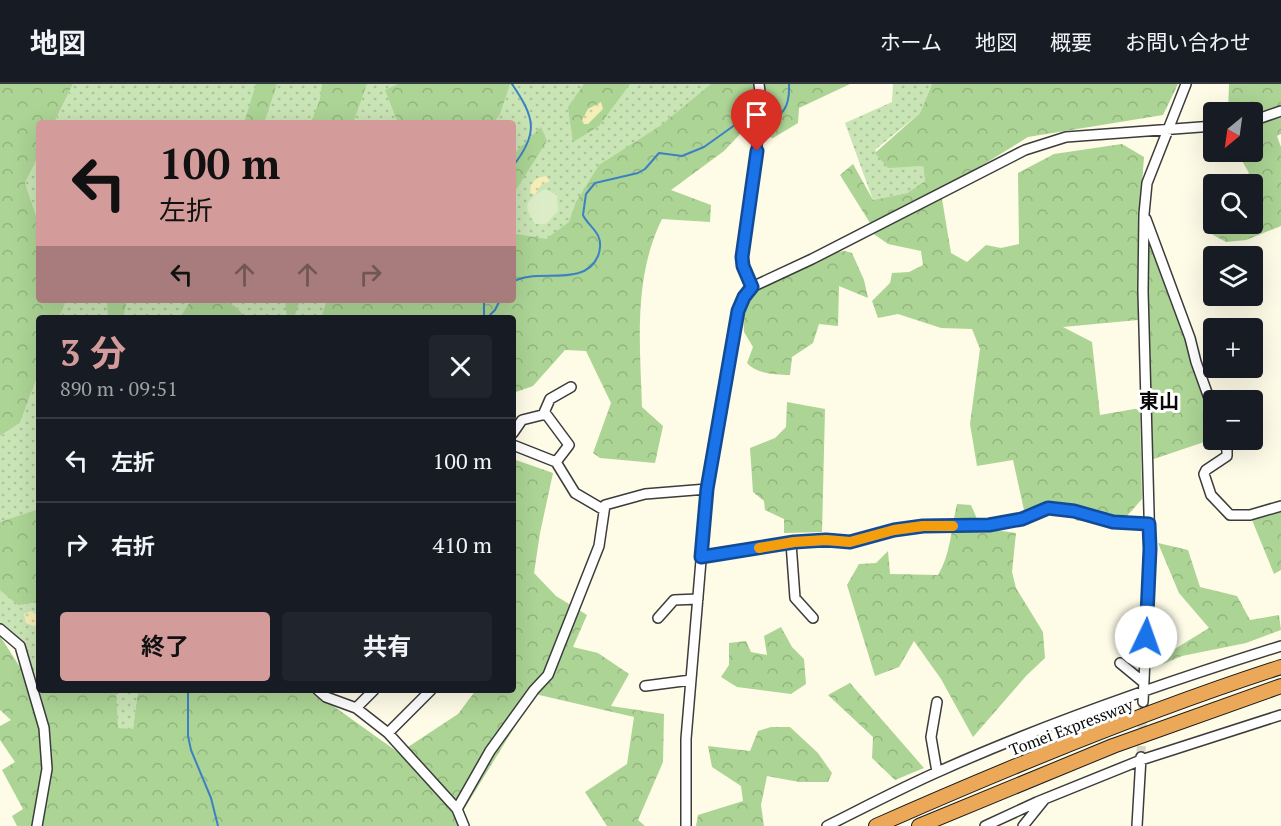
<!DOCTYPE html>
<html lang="ja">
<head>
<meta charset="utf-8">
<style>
  :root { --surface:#171b24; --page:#20242c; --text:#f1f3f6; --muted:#9ea1a6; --line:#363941; --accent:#d39c9b }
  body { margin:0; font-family:"PT Serif","Noto Sans JP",serif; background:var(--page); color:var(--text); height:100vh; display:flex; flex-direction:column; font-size:22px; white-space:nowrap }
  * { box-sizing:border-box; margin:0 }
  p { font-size:20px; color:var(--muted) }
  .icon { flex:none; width:33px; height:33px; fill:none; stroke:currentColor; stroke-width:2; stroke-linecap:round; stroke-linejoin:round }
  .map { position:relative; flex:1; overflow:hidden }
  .side { position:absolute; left:36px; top:231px; width:480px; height:378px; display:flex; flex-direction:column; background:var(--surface); border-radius:6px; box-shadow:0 6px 24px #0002 }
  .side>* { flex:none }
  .guide { position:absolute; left:36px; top:36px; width:480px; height:183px; border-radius:6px; box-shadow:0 6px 24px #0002; background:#d39c9b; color:#111; overflow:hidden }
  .needle { width:39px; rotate:209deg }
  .buttons { position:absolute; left:1203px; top:18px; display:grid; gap:12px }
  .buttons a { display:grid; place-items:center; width:60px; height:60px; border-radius:6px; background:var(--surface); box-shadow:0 6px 24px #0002; font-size:30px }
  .pin { position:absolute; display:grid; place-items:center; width:51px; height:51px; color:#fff; margin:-62px -26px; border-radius:50% 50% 50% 0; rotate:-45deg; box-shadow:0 0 6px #0007 }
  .pin .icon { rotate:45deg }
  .me { position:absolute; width:66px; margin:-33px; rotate:3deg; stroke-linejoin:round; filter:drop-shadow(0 0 4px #0008) }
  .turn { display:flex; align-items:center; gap:21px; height:126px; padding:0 24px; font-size:27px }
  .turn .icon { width:78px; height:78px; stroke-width:2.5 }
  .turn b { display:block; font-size:42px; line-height:51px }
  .lanes { display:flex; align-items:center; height:57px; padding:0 24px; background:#0003; justify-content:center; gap:30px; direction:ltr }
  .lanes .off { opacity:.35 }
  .round { display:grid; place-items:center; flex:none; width:63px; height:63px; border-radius:6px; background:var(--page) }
  .headline { display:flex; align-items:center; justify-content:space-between; height:102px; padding:0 24px }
  h1 { font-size:36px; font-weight:700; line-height:45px; color:var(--accent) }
  .action { display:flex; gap:12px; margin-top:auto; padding:12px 24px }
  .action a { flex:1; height:69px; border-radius:6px; background:var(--accent); color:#111; font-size:24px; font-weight:700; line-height:69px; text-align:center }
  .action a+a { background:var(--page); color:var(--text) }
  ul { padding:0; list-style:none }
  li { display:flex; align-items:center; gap:18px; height:84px; padding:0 24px; border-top:2px solid var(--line) }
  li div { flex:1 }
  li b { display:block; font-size:22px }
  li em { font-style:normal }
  header { display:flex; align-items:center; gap:36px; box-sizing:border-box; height:84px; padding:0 30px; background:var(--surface); border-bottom:2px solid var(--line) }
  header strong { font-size:28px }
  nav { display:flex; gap:33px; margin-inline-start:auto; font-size:21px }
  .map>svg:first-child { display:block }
  .grass { fill:url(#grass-dots) }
  .forest { fill:url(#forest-crowns) }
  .sand { fill:url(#sand-dots) }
  .pitch { fill:#dcecc6 }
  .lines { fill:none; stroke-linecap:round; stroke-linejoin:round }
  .stream { stroke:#3c81c3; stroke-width:2 }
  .minor-tunnel { stroke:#d9d7c6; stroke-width:9; stroke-dasharray:9 4.5; stroke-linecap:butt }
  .minor-casing { stroke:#3c3c3c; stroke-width:12 }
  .highway-casing { stroke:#1a1a1a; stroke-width:16 }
  .minor { stroke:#fff; stroke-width:9 }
  .highway { stroke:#eba858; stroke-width:14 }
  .route-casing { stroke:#114b97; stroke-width:15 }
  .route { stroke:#1a73e8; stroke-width:10 }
  .slow { stroke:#f59e0b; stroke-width:10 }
  .labels { text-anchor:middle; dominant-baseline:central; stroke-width:6; stroke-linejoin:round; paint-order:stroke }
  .street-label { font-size:16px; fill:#090909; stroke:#fff }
  .quarter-label { font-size:20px; font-weight:bold; fill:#090909; stroke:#fff }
</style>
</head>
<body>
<header>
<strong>地図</strong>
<nav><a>ホーム</a><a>地図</a><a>概要</a><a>お問い合わせ</a></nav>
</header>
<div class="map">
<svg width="1281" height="742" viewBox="0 0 1281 742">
  <defs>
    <pattern id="grass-dots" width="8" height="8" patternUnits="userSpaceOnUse" patternTransform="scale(1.5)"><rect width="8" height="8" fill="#c9e4b5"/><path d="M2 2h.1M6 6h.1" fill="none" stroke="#abc29a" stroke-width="1.8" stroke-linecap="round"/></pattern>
    <pattern id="forest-crowns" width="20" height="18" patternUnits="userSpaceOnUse" patternTransform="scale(1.5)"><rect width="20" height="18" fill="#acd495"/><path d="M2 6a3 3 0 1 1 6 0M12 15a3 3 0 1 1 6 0" fill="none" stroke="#93b57f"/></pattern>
    <pattern id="sand-dots" width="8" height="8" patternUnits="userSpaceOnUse" patternTransform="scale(1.5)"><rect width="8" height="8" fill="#f6eeb7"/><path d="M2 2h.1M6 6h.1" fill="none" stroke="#d2cb9c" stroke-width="1.8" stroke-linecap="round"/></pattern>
  </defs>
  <rect width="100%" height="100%" fill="#fefbe7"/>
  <path class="grass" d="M73,0H800L513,189V39H54Z
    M893,0H932L920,29L875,66L888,83L923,82L925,97L907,109L873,116L845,39L892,18Z
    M39,71V140L25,99Z
    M65,216H458L421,234H59Z
    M39,288V606H138L133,646L55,639L10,549L0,544V352L20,339Z"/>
  <path class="forest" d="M0,0H73L54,39H39V71L25,99L39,140V216H65V218L59,234H39V288L20,339L0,352Z
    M256,0H277L264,39H244Z
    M322,0H367L353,39H311L320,15Z
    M398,0H510L500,30L494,39H398L385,6Z
    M584,0H630L599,42L573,58L568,23Z
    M711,0H850L799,24L798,39L773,54L743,47L724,67L671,106L711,121L710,138L662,135C633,194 640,260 642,323L663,342L655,379L600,374L593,369L611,319L586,267L565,266L533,302L513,309V234H321L327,216H513V71L541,43L547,57L514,109L516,150L546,155L569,138L576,118L599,81L660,42Z
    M932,0H1178L1163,31L1028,53L924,117L941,109L951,169L967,178L986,161L1001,164L1019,160L1018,89L1054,70L1122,60L1144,73L1139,140L1173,209L1213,327V355L1148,377L1145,287L1138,236L1063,243L1092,258L1100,331L1140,324L1142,415L1127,432L1077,437L1060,418L1024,426L1013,376L977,382L970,340L980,265L972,245L941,244L898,230L878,234L872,217L890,199L892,189L909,188L923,181L921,167L888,160L868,146L907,125L870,139L840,91L853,80L873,116L907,109L925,97L923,82L888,84L875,69L920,29Z
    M1229,0H1281V50L1277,52L1281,63V142L1246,156L1226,158L1204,146L1213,130L1214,140H1252V100H1237L1249,89L1237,68H1252V28H1228Z
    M845,167L852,169L864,196L868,214L839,202L838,242L819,240L813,259L792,273L790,291C776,290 758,291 747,279L753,263L744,248L743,231L750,211L766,195L828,169Z
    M109,216H127L123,234H108L107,217Z
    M191,216C210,216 235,213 244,234H180Z
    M285,216H300L294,234H287Z
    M787,318L825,325L822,448L784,449V435L765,426L764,417L753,408L750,364L775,354L786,343Z
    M513,375L553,389L540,449L534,489L556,512L587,531L573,563L598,569L629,590L611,622L664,630L663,678L638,736L645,742H607L585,708L627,680L634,633L535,610L461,730L463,742H17L12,732L23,725L2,686L15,678L0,656V642L11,636L0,626V552L43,619L39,606H116L118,644L133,645L138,606H311L399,669L458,630L476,606H513Z
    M957,420L971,421L981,444L1016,449L1012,488L1016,504L1043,548L1045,574L1026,592L973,653L941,595L914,557L899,583L875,592L847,501L859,480L876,479L888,467L890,490L938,491C951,470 951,444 957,420Z
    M39,425V518L18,521L0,506V438Z
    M1281,427V486L1274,490L1252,436Z
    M1158,459L1188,466L1200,503L1237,512L1250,536L1279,531L1281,546L1246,559L1182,572L1151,585L1155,577L1209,544L1179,509Z
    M781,543L792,563L804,575L806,600L791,610L737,603L721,593L729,581V559L746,557L751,568L767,571L764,552Z
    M850,599L924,684L895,696L872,674L873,653L828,611Z
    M771,643H790L818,669L832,689L828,698H799L767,692L761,721L764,742H696L698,731L743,717L741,702L712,683L708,662L750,667L758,647Z"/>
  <path class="sand" d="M601,18L603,25L588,40H584L582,36L588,25Z
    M546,92L550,97L541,101L535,111L530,109L531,100L537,94Z
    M31,527L38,532L39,539L34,542L26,539L24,530Z"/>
  <path class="pitch" d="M545,105L557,111L558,127L546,140H535C522,121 525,116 545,105Z"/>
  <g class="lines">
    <path class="stream" d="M512,0C535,34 539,49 513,82
      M762,40C784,33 790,22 789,0
      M513,198C536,183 584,205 598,172C600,167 601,159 599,154C596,145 587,140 583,131L586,110L595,99L638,89L645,85L659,69L682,72L704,63L739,38L756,41
      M484,216V234
      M487,234L495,226L500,216
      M188,606V652L191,666L211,714L218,742"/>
    <path class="minor-tunnel" d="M1141,671L1143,618"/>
    <g class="minor-casing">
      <path id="minor" d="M1252,37L1281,27
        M1146,135L1190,254L1196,278L1214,328
        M752,203L743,181L742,173L762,24L759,0
        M543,331L550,315L571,303
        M513,349L522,336L546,330L569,361L556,378
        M1223,356L1227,366V372L1206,386L1204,390L1211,411L1230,431H1250L1281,422
        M513,361L556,378L575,409L604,426
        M791,459L795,514L813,534
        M701,473L794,458H851L893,446L923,442H989L1022,435L1048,424L1074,427L1113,438L1149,440
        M658,534L674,516L698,515
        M0,545L20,562L44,644L47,685L37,742
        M1120,579L1143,598
        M645,602L691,596
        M318,606L326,613L356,624L388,649L457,725L464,742
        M1143,618L1150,465L1143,207L1144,130L1147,99L1186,0
        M356,624L374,606
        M388,649L431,606
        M937,688L931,653L937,618
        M457,725L490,667L534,606L548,591L599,462L605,421L645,410L707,405
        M686,742V655L707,405L738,227L744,213L752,203L812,175L1025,66L1066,53L1214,42
        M827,742C865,723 903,703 942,686C1052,637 1166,598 1281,562
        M985,742L1037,718L1141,676L1281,631
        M1023,742L1044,716
        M1137,742L1141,673"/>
    </g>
    <g class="highway-casing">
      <path id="highway" d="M876,742C1007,684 1145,627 1281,583
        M919,742L1113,662L1281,602"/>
    </g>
    <use href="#minor" class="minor"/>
    <use href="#highway" class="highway"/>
  </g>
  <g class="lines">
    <g class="route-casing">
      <path id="route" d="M757,67L742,173L743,182L752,203L744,213L738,227L707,405L701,473L794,458L826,456L850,458L894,446L923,442L989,441L1022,435L1048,424L1074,427L1113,438L1149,440L1150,465L1146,553"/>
    </g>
    <use href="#route" class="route"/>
    <path class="slow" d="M759,464L794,458L826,456L850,458L894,446L923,442H953"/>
  </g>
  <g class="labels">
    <g class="street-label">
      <text transform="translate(1071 643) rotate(-21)">Tomei Expressway</text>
    </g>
    <g class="quarter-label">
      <text x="1159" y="316">東山</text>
    </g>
  </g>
</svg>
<div class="buttons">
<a><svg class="needle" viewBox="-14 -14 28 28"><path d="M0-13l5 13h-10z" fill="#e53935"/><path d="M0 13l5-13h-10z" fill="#9ea1a6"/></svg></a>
<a><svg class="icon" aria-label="search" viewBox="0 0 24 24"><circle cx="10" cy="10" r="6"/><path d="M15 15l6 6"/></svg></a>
<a><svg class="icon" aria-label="layers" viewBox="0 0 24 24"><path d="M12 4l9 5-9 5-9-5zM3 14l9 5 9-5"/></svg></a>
<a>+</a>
<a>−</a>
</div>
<div class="pin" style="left:757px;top:67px;background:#d93025"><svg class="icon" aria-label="arrive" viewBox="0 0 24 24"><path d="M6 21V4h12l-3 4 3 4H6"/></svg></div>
<svg class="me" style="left:1146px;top:553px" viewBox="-20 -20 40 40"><circle r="19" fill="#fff"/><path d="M0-13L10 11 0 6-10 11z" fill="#1a73e8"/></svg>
<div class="guide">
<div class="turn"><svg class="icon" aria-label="left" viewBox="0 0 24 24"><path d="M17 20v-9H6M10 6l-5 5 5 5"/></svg><div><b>100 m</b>左折</div></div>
<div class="lanes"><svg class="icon" aria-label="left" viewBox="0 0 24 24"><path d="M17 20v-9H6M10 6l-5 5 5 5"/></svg><svg class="icon off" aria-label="ahead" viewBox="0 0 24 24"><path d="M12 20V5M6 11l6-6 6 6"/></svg><svg class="icon off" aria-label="ahead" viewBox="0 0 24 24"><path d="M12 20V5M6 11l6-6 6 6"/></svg><svg class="icon off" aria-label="right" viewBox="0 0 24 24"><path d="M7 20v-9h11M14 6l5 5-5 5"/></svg></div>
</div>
<section class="side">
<div class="headline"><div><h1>3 分</h1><p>890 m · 09:51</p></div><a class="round"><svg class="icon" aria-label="close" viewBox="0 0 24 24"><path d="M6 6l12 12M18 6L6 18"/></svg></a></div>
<ul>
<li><svg class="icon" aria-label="left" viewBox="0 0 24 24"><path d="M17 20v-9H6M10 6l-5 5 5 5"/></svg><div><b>左折</b></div><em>100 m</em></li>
<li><svg class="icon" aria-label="right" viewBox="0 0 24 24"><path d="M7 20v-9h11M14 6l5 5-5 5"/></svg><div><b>右折</b></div><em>410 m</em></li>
</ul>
<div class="action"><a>終了</a><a>共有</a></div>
</section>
</div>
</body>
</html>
